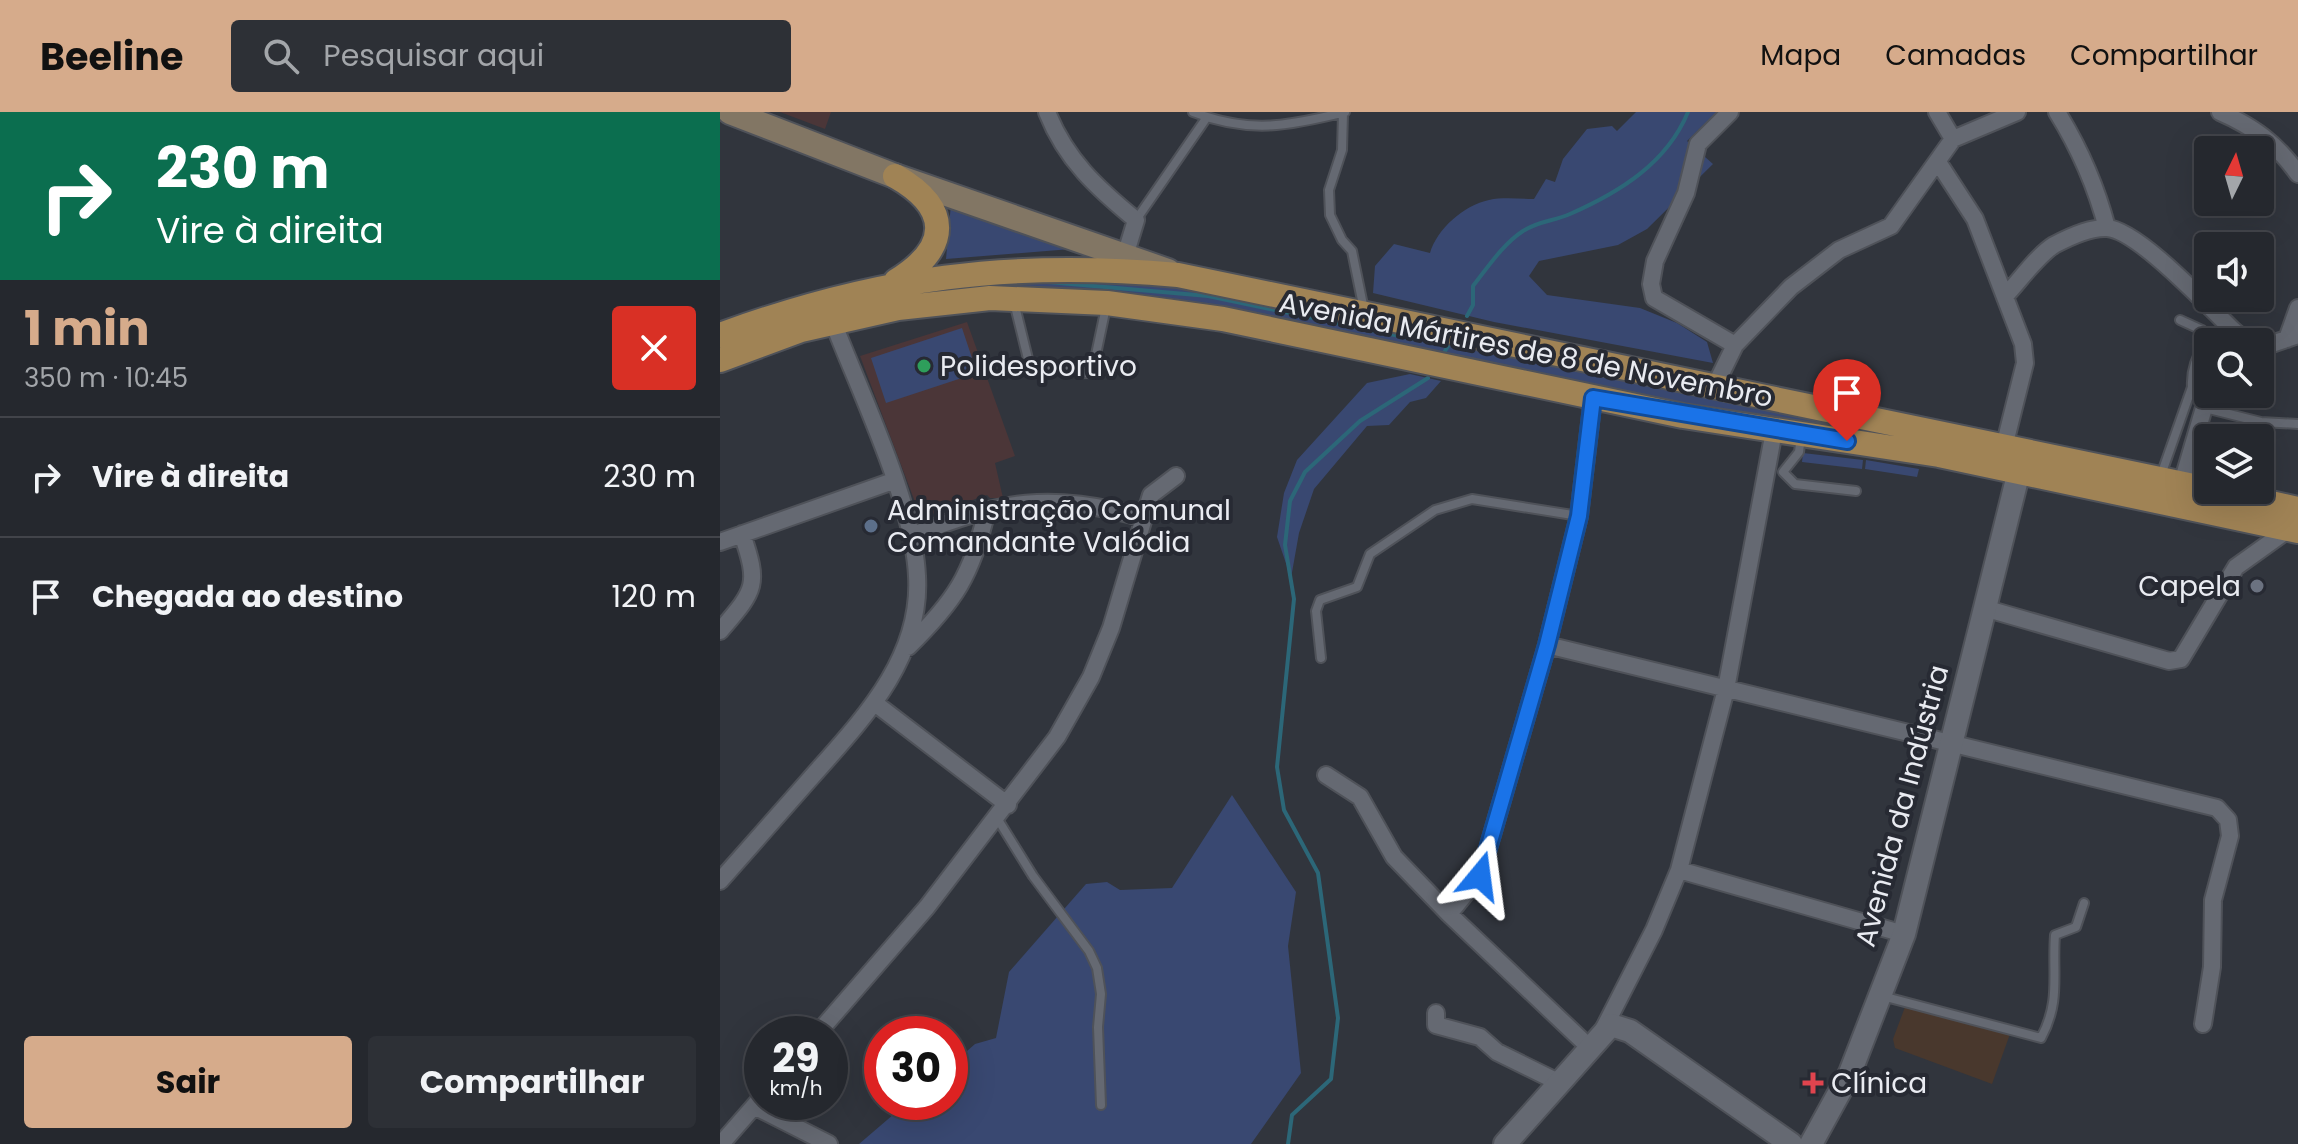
<!DOCTYPE html>
<html lang="pt">
<head>
<meta charset="utf-8">
<style>
  :root { --surface:#25282e; --page:#2d3036; --text:#f1f3f6; --muted:#a3a6aa; --line:#42444a; --accent:#d6ab8b }
  body { margin:0; font-family:Poppins,sans-serif; background:var(--page); color:var(--text); height:100vh; display:flex; flex-direction:column; font-size:30px; white-space:nowrap }
  * { box-sizing:border-box; margin:0 }
  p { font-size:26px; color:var(--muted) }
  .icon { flex:none; width:44px; height:44px; fill:none; stroke:currentColor; stroke-width:2; stroke-linecap:round; stroke-linejoin:round }
  .map { position:relative; flex:1; overflow:hidden }
  .drawer { display:flex; flex-direction:column; background:var(--surface); width:720px }
  .drawer>* { flex:none }
  .top-card { background:#0b6e4f; color:#fff; overflow:hidden }
  .needle { width:52px; rotate:5deg }
  .fabs { position:absolute; left:1474px; top:24px; display:grid; gap:16px }
  .fabs a { display:grid; place-items:center; width:80px; height:80px; border-radius:8px; background:var(--surface); box-shadow:0 8px 32px #0002,0 0 0 2px var(--line); font-size:40px }
  .speed { position:absolute; left:24px; top:904px; display:flex; gap:16px; font-size:40px; font-weight:700; text-align:center }
  .speed>* { display:grid; place-content:center; width:104px; height:104px; border-radius:50%; background:var(--surface); box-shadow:0 8px 32px #0002,0 0 0 2px var(--line); line-height:1 }
  .speed small { font-size:20px; font-weight:400 }
  .speed .limit { border:12px solid #d22; background:#fff; color:#111 }
  .pin { position:absolute; display:grid; place-items:center; width:68px; height:68px; color:#fff; margin:-82px -34px; border-radius:50% 50% 50% 0; rotate:-45deg; box-shadow:0 0 8px #0007 }
  .pin .icon { rotate:45deg }
  .me { position:absolute; width:88px; margin:-44px; rotate:16deg; stroke-linejoin:round; filter:drop-shadow(0 0 6px #0008) }
  .turn { display:flex; align-items:center; gap:28px; height:168px; padding:0 24px; font-size:36px }
  .turn .icon { width:104px; height:104px; stroke-width:2.5 }
  .turn b { display:block; font-size:56px; line-height:68px }
  .round { display:grid; place-items:center; flex:none; width:84px; height:84px; border-radius:8px; background:var(--page) }
  .overview { display:flex; align-items:center; justify-content:space-between; height:136px; padding:0 24px }
  h1 { font-size:48px; font-weight:700; line-height:60px; color:var(--accent) }
  .cta { display:flex; gap:16px; margin-top:auto; padding:16px 24px }
  .cta a { flex:1; height:92px; border-radius:8px; background:var(--accent); color:#111; font-size:32px; font-weight:700; line-height:92px; text-align:center }
  .cta a+a { background:var(--page); color:var(--text) }
  ul { padding:0; list-style:none }
  li { display:flex; align-items:center; gap:24px; height:120px; padding:0 24px; border-top:2px solid var(--line) }
  li div { flex:1 }
  li b { display:block; font-size:30px }
  li em { font-style:normal }
  header { display:flex; align-items:center; gap:48px; box-sizing:border-box; height:112px; padding:0 40px; background:var(--accent); color:#111 }
  header strong { font-size:38px }
  nav { display:flex; gap:44px; margin-inline-start:auto; font-size:28px }
  .search { width:560px; height:72px; background:var(--page); display:flex; align-items:center; gap:20px; box-sizing:border-box; padding:0 28px; border-radius:8px; color:var(--muted); font-size:30px }
  main { display:flex; flex:1; min-height:0 }
  .map>svg:first-child { display:block }
  .education { fill:#4b3638 }
  .medical { fill:#49382d }
  .green { fill:#394871 }
  .lines { fill:none; stroke-linecap:round; stroke-linejoin:round }
  .stream { stroke:#2c6778; stroke-width:4 }
  .service-casing { stroke:#4f5259; stroke-width:12 }
  .minor-casing { stroke:#4f5259; stroke-width:20 }
  .tertiary-casing { stroke:#4f5259; stroke-width:26 }
  .secondary-casing { stroke:#4f5259; stroke-width:28 }
  .primary-casing { stroke:#4f5259; stroke-width:28 }
  .service { stroke:#656972; stroke-width:8 }
  .minor { stroke:#656972; stroke-width:16 }
  .tertiary { stroke:#656972; stroke-width:22 }
  .secondary { stroke:#827664; stroke-width:24 }
  .primary { stroke:#a08355; stroke-width:24 }
  .route-casing { stroke:#114b97; stroke-width:20 }
  .route { stroke:#1a73e8; stroke-width:14 }
  .leisure-dot { fill:#2e9e5b; stroke:#272a33; stroke-width:3 }
  .service-dot { fill:#5c6f8a; stroke:#272a33; stroke-width:3 }
  .worship-dot { fill:#6b7280; stroke:#272a33; stroke-width:3 }
  .health-dot { fill:#e0444e; stroke:#272a33; stroke-width:3 }
  .labels { text-anchor:middle; dominant-baseline:central; stroke-width:8; stroke-linejoin:round; paint-order:stroke }
  .street-label { font-size:28px; fill:#e9ebf1; stroke:#272a33 }
  .poi-label { font-size:28px; fill:#e9ebf1; stroke:#272a33; text-anchor:start }
</style>
</head>
<body>
<header>
<strong>Beeline</strong>
<div class="search"><svg class="icon" aria-label="search" viewBox="0 0 24 24"><circle cx="10" cy="10" r="6"/><path d="M15 15l6 6"/></svg>Pesquisar aqui</div>
<nav><a>Mapa</a><a>Camadas</a><a>Compartilhar</a></nav>
</header>
<main>
<section class="drawer">
<div class="top-card">
<div class="turn"><svg class="icon" aria-label="right" viewBox="0 0 24 24"><path d="M7 20v-9h11M14 6l5 5-5 5"/></svg><div><b>230 m</b>Vire à direita</div></div>
</div>
<div class="overview"><div><h1>1 min</h1><p>350 m · 10:45</p></div><a class="round" style="background:#d93025;color:#fff"><svg class="icon" aria-label="close" viewBox="0 0 24 24"><path d="M6 6l12 12M18 6L6 18"/></svg></a></div>
<ul>
<li><svg class="icon" aria-label="right" viewBox="0 0 24 24"><path d="M7 20v-9h11M14 6l5 5-5 5"/></svg><div><b>Vire à direita</b></div><em>230 m</em></li>
<li><svg class="icon" aria-label="arrive" viewBox="0 0 24 24"><path d="M6 21V4h12l-3 4 3 4H6"/></svg><div><b>Chegada ao destino</b></div><em>120 m</em></li>
</ul>
<div class="cta"><a>Sair</a><a>Compartilhar</a></div>
</section>
<div class="map">
<svg width="1578" height="1032" viewBox="0 0 1578 1032">
  <rect width="100%" height="100%" fill="#31353d"/>
  <path class="education" d="M60,0H111L105,17Z
    M247,210L295,344L275,351L283,386H270L267,383L201,406L140,244Z"/>
  <path class="medical" d="M1185,895L1290,922L1272,972L1175,936L1173,927Z"/>
  <path class="green" d="M916,0H997L967,29L993,52L927,117L898,133L819,149L809,164L827,183L920,196L957,211L987,230L993,251L774,210L653,181L655,154L674,132L710,141C717,117 744,93 769,88C783,85 799,87 814,87L826,67L835,70L843,47L867,17L892,14L897,19Z
    M231,92L351,137L226,147Z
    M324,166L460,174L1241,335L994,303L463,188C351,173 266,173 153,187L168,182Z
    M242,216L257,261L166,291L151,246Z
    M690,262L721,269L706,286L690,290L669,313L647,314L594,377L579,421L571,466L557,425L564,381L577,348L647,271Z
    M1083,341L1143,348L1142,357L1082,350Z
    M1146,348L1199,357L1197,365L1145,357Z
    M512,683L576,780L568,834L581,961L531,1032H139L188,990H230V954L255,932L276,926L289,860L366,772L387,770L400,778L452,776Z"/>
  <g class="lines">
    <path class="stream" d="M328,170L488,184L694,227H710
      M747,204L753,193V174C768,155 783,132 803,119C818,109 834,109 850,102C900,80 947,51 968,0
      M722,244L731,229
      M568,1032L572,1003L611,967L618,906L598,761L564,698L557,655L574,487L565,433L570,389L585,360L640,309L708,266"/>
    <g class="service-casing">
      <path id="service" d="M473,0C529,22 569,14 625,0
        M623,1L622,38L609,78L610,103L622,128L632,139L644,198
        M416,108L487,5
        M294,190L310,255L367,261L374,252L386,195
        M1460,208L1482,218L1489,230
        M1472,275C1471,260 1476,241 1488,231
        M1485,296L1541,310L1578,312
        M1081,324L1079,340L1063,360L1075,372L1136,379
        M1440,366L1472,275L1480,268L1488,246
        M601,546L596,499L600,488L637,475L650,442L715,398L752,387L859,404
        M277,706L313,764L369,839L377,856L381,882L378,915L381,993
        M1162,884L1321,926C1341,889 1332,862 1335,823L1356,815L1364,791"/>
    </g>
    <g class="minor-casing">
      <path id="minor" d="M327,0C346,48 377,76 416,108L405,144
        M1010,0L978,32L966,81L935,149L931,172L934,186L1015,233
        M1217,0L1233,27
        M1337,0C1360,37 1376,74 1387,116
        M1500,0C1534,15 1557,32 1578,62
        M1218,50L1255,107L1303,232L1305,251L1284,335
        M1287,182C1301,167 1317,144 1334,133C1349,125 1370,115 1387,116C1418,118 1488,194 1512,217
        M1567,227L1578,196
        M1508,230L1512,217L1527,230
        M1540,236L1578,223
        M996,272L1015,233L1071,175L1119,138L1171,114L1233,27L1297,0
        M1462,371L1488,282
        M191,424C282,388 329,380 424,406L431,383L456,364
        M0,430L173,369
        M1264,496L1449,549L1461,547L1516,455L1569,417
        M0,519C35,478 40,474 22,422
        M827,533L1497,696L1508,708L1510,724L1493,788L1492,855L1483,912
        M188,535C235,489 252,463 267,398
        M156,592L288,693
        M606,663L640,685L674,745L729,802
        M959,758L1184,822
        M0,769C30,735 59,702 89,668C140,610 202,548 197,464C194,392 140,280 113,210
        M716,901V913L760,925L777,940L838,970
        M883,918L934,818L959,758L1006,577L1054,319
        M97,922L207,795L337,625L371,565L391,516L424,406
        M869,935L729,802L760,764L827,533L859,404L873,286
        M34,994L109,1032
        M1,1032L42,985"/>
    </g>
    <g class="tertiary-casing">
      <path id="tertiary" d="M785,1032L891,913L910,919L1071,1032
        M1091,1032L1130,961L1184,822L1299,359"/>
    </g>
    <g class="secondary-casing">
      <path id="secondary" d="M10,0L175,64L448,159"/>
    </g>
    <g class="primary-casing">
      <path id="primary" d="M175,64C231,96 231,135 176,169
        M0,223C158,165 290,148 458,163L1488,377
        M0,248L81,218L178,196L270,186L387,191L503,207L963,304L1219,343L1578,419
        M1492,378L1578,397"/>
    </g>
    <use href="#service" class="service"/>
    <use href="#minor" class="minor"/>
    <use href="#tertiary" class="tertiary"/>
    <use href="#secondary" class="secondary"/>
    <use href="#primary" class="primary"/>
  </g>
  <g class="lines">
    <g class="route-casing">
      <path id="route" d="M760,764L827,533L859,404L873,286L1127,329"/>
    </g>
    <use href="#route" class="route"/>
  </g>
  <circle class="leisure-dot" cx="204" cy="254" r="8"/>
  <circle class="service-dot" cx="151" cy="414" r="8"/>
  <circle class="worship-dot" cx="1537" cy="474" r="8"/>
  <path class="health-dot" d="M1089 959h8v8h8v8h-8v8h-8v-8h-8v-8h8z"/>
  <g class="labels">
    <g class="street-label">
      <text transform="translate(806 238) rotate(11)">Avenida Mártires de 8 de Novembro</text>
      <text transform="translate(1182 694) rotate(-75)">Avenida da Indústria</text>
    </g>
    <g class="poi-label">
      <text x="220" y="254">Polidesportivo</text>
      <text x="167" y="398">Administração Comunal<tspan x="167" dy="32">Comandante Valódia</tspan></text>
      <text x="1521" y="474" text-anchor="end">Capela</text>
      <text x="1111" y="971">Clínica</text>
    </g>
  </g>
</svg>
<div class="fabs">
<a><svg class="needle" viewBox="-14 -14 28 28"><path d="M0-13l5 13h-10z" fill="#e53935"/><path d="M0 13l5-13h-10z" fill="#a3a6aa"/></svg></a>
<a><svg class="icon" aria-label="sound" viewBox="0 0 24 24"><path d="M4 9h4l5-4v14l-5-4H4zM17 9q2 3 0 6"/></svg></a>
<a><svg class="icon" aria-label="search" viewBox="0 0 24 24"><circle cx="10" cy="10" r="6"/><path d="M15 15l6 6"/></svg></a>
<a><svg class="icon" aria-label="layers" viewBox="0 0 24 24"><path d="M12 4l9 5-9 5-9-5zM3 14l9 5 9-5"/></svg></a>
</div>
<div class="speed"><div>29<small>km/h</small></div><div class="limit">30</div></div>
<div class="pin" style="left:1127px;top:329px;background:#d93025"><svg class="icon" aria-label="arrive" viewBox="0 0 24 24"><path d="M6 21V4h12l-3 4 3 4H6"/></svg></div>
<svg class="me" style="left:760px;top:764px" viewBox="-20 -20 40 40"><path d="M0-17L14 15 0 8-14 15z" fill="#1a73e8" stroke="#fff" stroke-width="4"/></svg>
</div>
</main>
</body>
</html>
